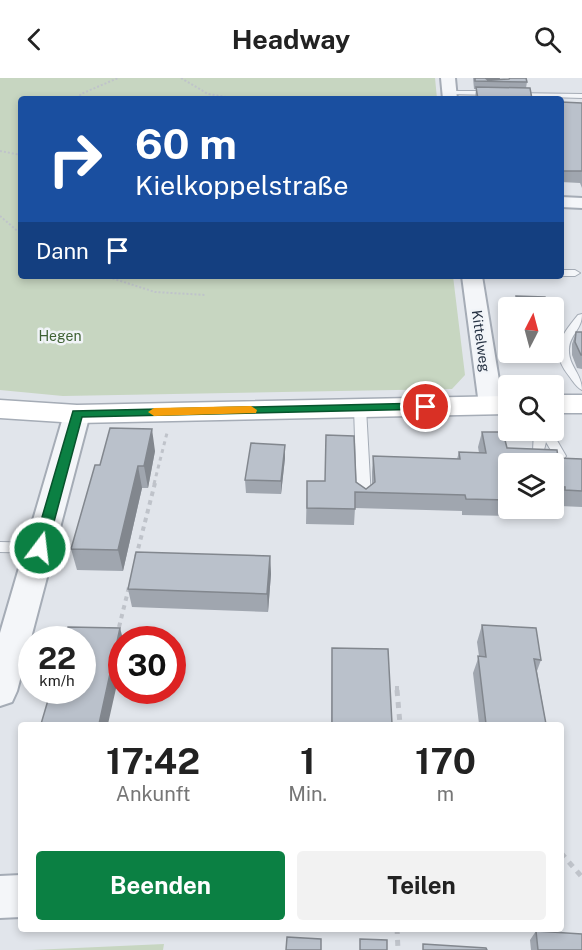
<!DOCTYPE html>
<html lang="de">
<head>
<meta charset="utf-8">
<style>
  :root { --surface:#fff; --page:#f2f2f2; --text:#222; --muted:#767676; --accent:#0b8043 }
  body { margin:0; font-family:"Public Sans",sans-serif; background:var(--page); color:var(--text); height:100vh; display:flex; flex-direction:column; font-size:22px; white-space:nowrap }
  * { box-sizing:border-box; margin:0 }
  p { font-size:20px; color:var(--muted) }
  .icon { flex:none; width:33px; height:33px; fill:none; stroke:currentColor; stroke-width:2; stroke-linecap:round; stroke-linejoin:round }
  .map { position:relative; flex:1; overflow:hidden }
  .details { position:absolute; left:18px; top:644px; width:546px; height:210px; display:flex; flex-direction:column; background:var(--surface); border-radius:6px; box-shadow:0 3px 9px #0003 }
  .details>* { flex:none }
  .banner { position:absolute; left:18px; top:18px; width:546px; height:183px; border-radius:6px; box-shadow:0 3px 9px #0003; background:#1a4fa0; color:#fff; overflow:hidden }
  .needle { width:39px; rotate:6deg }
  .buttons { position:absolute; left:498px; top:219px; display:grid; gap:12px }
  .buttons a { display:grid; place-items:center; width:66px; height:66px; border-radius:6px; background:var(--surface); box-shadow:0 3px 9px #0003; font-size:30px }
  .speed { position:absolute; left:18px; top:548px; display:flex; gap:12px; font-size:30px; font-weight:700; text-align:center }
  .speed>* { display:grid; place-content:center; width:78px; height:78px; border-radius:50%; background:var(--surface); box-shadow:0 3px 9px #0003; line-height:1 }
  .speed small { font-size:15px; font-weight:400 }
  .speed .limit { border:9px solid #d22; background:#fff; color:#111 }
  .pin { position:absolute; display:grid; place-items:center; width:51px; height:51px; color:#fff; margin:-26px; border:3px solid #fff; border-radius:50%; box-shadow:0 2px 6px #0007 }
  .me { position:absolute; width:66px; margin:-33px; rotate:15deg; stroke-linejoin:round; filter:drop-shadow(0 0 4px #0008) }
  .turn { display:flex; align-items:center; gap:21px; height:126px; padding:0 18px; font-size:27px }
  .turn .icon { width:78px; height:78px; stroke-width:2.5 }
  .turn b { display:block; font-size:42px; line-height:51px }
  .then { display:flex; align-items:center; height:57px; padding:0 18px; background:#0003; gap:12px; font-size:22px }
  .eta { display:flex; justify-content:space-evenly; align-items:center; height:102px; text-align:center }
  .eta b { font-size:36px; font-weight:700; line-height:42px }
  .action { display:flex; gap:12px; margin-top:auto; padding:12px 18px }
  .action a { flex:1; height:69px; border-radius:6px; background:var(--accent); color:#fff; font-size:24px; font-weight:700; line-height:69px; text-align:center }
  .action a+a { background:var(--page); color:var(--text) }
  header { display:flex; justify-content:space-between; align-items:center; height:78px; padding:0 18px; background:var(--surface); font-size:27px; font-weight:700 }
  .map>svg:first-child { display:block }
  .green { fill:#c7d6c1 }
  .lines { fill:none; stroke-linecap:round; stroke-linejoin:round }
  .lane-casing { stroke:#a5acb6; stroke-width:2 }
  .street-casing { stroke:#a5acb6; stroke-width:4 }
  .secondary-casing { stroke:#a5acb6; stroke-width:3 }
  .path-far3 { stroke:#bfc3ca; stroke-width:2; stroke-dasharray:2 2; stroke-linecap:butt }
  .path-far2 { stroke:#bfc3ca; stroke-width:3; stroke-dasharray:4 4; stroke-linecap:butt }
  .path-far1 { stroke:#bfc3ca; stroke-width:4; stroke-dasharray:4.5 4.5; stroke-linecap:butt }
  .path { stroke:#bfc3ca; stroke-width:5; stroke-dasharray:6 6; stroke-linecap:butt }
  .lane { fill:#f4f6f9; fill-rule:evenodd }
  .street { fill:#f4f6f9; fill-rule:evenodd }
  .secondary { fill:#fff; fill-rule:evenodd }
  .wall { fill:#a0a6af }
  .shaded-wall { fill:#82878e }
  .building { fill:#bac1cb; stroke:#82878e; stroke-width:1.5 }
  .route { fill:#0b8043; stroke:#07532c; stroke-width:1.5 }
  .slow { fill:#f59e0b }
  .labels { text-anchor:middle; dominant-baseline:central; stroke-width:5; stroke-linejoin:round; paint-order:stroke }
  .far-park-label { font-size:14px; fill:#3e6133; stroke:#f1f4f8 }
  .far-street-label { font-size:14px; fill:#273344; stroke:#f1f4f8 }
</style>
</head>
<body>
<header><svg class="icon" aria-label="back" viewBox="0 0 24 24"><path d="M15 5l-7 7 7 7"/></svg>Headway<svg class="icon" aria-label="search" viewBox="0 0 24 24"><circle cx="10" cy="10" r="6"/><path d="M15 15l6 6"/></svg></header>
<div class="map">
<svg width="582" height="872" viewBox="0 0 582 872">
  <rect width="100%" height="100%" fill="#e1e5eb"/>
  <path class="green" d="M0,0H435L437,21H21V198H453L465,297L452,311L63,318L0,312Z
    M164,866L163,872H32Z"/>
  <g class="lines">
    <g class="lane-casing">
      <path id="lane" d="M447,13H492L495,15L492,17L449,16Z
        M512,15L582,16V20L514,18Z
        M561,192H575L580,195L575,198H561Z
        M582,236C582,252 570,256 569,271C568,288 582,295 582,312C576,309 573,303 569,298C549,273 561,258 578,237Z
        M360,326L366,330L371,420L364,425L357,420L354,330Z
        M534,352H551L566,378L564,381H556L546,364L543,376H535L533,373Z
        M0,464L40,465L45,466L47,470L45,474L40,475L0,474Z"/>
    </g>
    <g class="street-casing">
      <path id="street" d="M441,0H455L457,21H443Z
        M561,119L582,120V130L561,129Z
        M462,198H482L503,327L500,333L491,335L482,333L479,327Z
        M77,328L86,330L90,336L17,613L12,624L0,628V555L64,336L68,330Z
        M21,797V839L0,840V798Z"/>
    </g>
    <g class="secondary-casing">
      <path id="secondary" d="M554,317H582V335H554Z
        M508,318V336L77,345L0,340V322L77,327Z"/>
    </g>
    <path class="path-far3" d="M181,0L208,16L238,21
      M77,21L81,16L118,0
      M0,73L21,77
      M0,138L21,156
      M105,198L155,214L206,217"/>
    <path class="path-far2" d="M154,406L167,355"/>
    <path class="path-far1" d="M136,479L155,405
      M119,549L129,509
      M397,608V614"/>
    <path class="path" d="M397,612L400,646
      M561,775L582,799
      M397,850L398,872"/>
    <use href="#lane" class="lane"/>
    <use href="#street" class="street"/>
    <use href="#secondary" class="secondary"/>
  </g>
  <path class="wall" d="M473,0H500L499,2L509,1V0H526L527,4L526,10L532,21H475L476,11H474Z
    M561,24L582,25V110L580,105L561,104Z
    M516,218L547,230H513Z
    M576,254H582V291L577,290L572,277V266Z
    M482,354L507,370L558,380L582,381V429L560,428L559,424H554V386H508V430H515L513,438L462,437V433L355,430L354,447L306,446L307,403L356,404L366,411L372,406V394L373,378L457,381L459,374L479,375L478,369Z
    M285,367V380L281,416L246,415L245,402Z
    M155,373L148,410H142L123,493L77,492L71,471L100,387Z
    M270,478L271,496L268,534L132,529L128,511Z
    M482,547L541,582L537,593L546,646H479L473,595L479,578L477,564Z
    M332,570L392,646H331Z
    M536,853L582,872H531L530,862Z"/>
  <path class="shaded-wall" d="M483,0H500L499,2L484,4Z
    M152,351L155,373L148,410L144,388Z
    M285,367V380L281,416V403Z
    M138,388L142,410L123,493L118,472Z
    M270,478L271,496L268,534L267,516Z
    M120,550L123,561H122V584L108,646H99Z"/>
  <path class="building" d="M475,0H485L488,2L509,1L510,0H526L527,4L475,3Z
    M476,9L530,10L532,21H478Z
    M561,24L582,25V93H561Z
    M516,218L545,219L547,230H518Z
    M576,254H582V277H581L575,264Z
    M110,350L152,351L144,388H138L118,472L71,471L95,387H100Z
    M482,354H503L507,370L557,372L558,380L582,381V413L565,412V409L554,408V386H508V422L466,421L465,417L355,414V431L307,430V403H325L326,357L354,358L356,404L366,411L375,404L373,378L460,381L459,374L486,375Z
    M251,365L285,367L281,403L245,402Z
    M136,474L270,478L267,516L128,511Z
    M482,547L536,550L541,582L534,581L546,646H486L478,578L486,579Z
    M68,549L120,550L99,646H41L51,612H82V561H65Z
    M332,570L388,571L392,646H332Z
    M536,853L582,856V872H538Z
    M287,859L321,861V872H286Z
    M360,861L387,862V872H360Z
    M423,866L486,870L487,872H423Z"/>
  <path class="route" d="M426,325L432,329L430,331L82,339L47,470L40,476L33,470L73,333Z"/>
  <path class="slow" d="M251,328L257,332L256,335L154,338L148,334L154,330Z"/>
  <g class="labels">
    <g class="far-park-label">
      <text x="60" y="258">Hegen</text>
    </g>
    <g class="far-street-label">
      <text transform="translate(481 263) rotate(82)">Kittelweg</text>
    </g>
  </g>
</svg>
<div class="buttons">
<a><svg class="needle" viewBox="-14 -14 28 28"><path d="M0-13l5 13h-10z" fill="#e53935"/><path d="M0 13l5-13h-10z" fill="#767676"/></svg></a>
<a><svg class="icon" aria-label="search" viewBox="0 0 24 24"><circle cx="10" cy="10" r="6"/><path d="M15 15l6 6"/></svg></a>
<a><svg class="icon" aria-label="layers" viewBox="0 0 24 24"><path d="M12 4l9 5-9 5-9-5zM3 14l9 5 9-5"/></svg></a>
</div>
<div class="speed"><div>22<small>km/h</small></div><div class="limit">30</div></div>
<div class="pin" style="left:426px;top:329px;background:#d93025"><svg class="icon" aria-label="arrive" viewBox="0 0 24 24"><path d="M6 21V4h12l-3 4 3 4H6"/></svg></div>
<svg class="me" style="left:40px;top:470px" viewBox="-20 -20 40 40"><circle r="17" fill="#0b8043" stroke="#fff" stroke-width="3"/><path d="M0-11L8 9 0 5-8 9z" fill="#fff"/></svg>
<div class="banner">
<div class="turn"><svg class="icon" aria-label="right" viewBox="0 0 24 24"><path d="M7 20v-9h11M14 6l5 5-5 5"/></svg><div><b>60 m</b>Kielkoppelstraße</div></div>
<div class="then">Dann<svg class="icon" aria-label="arrive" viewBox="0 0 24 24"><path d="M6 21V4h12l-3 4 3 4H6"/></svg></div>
</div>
<section class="details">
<div class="eta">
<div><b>17:42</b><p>Ankunft</p></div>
<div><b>1</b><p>Min.</p></div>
<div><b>170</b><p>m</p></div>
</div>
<div class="action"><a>Beenden</a><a>Teilen</a></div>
</section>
</div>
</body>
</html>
